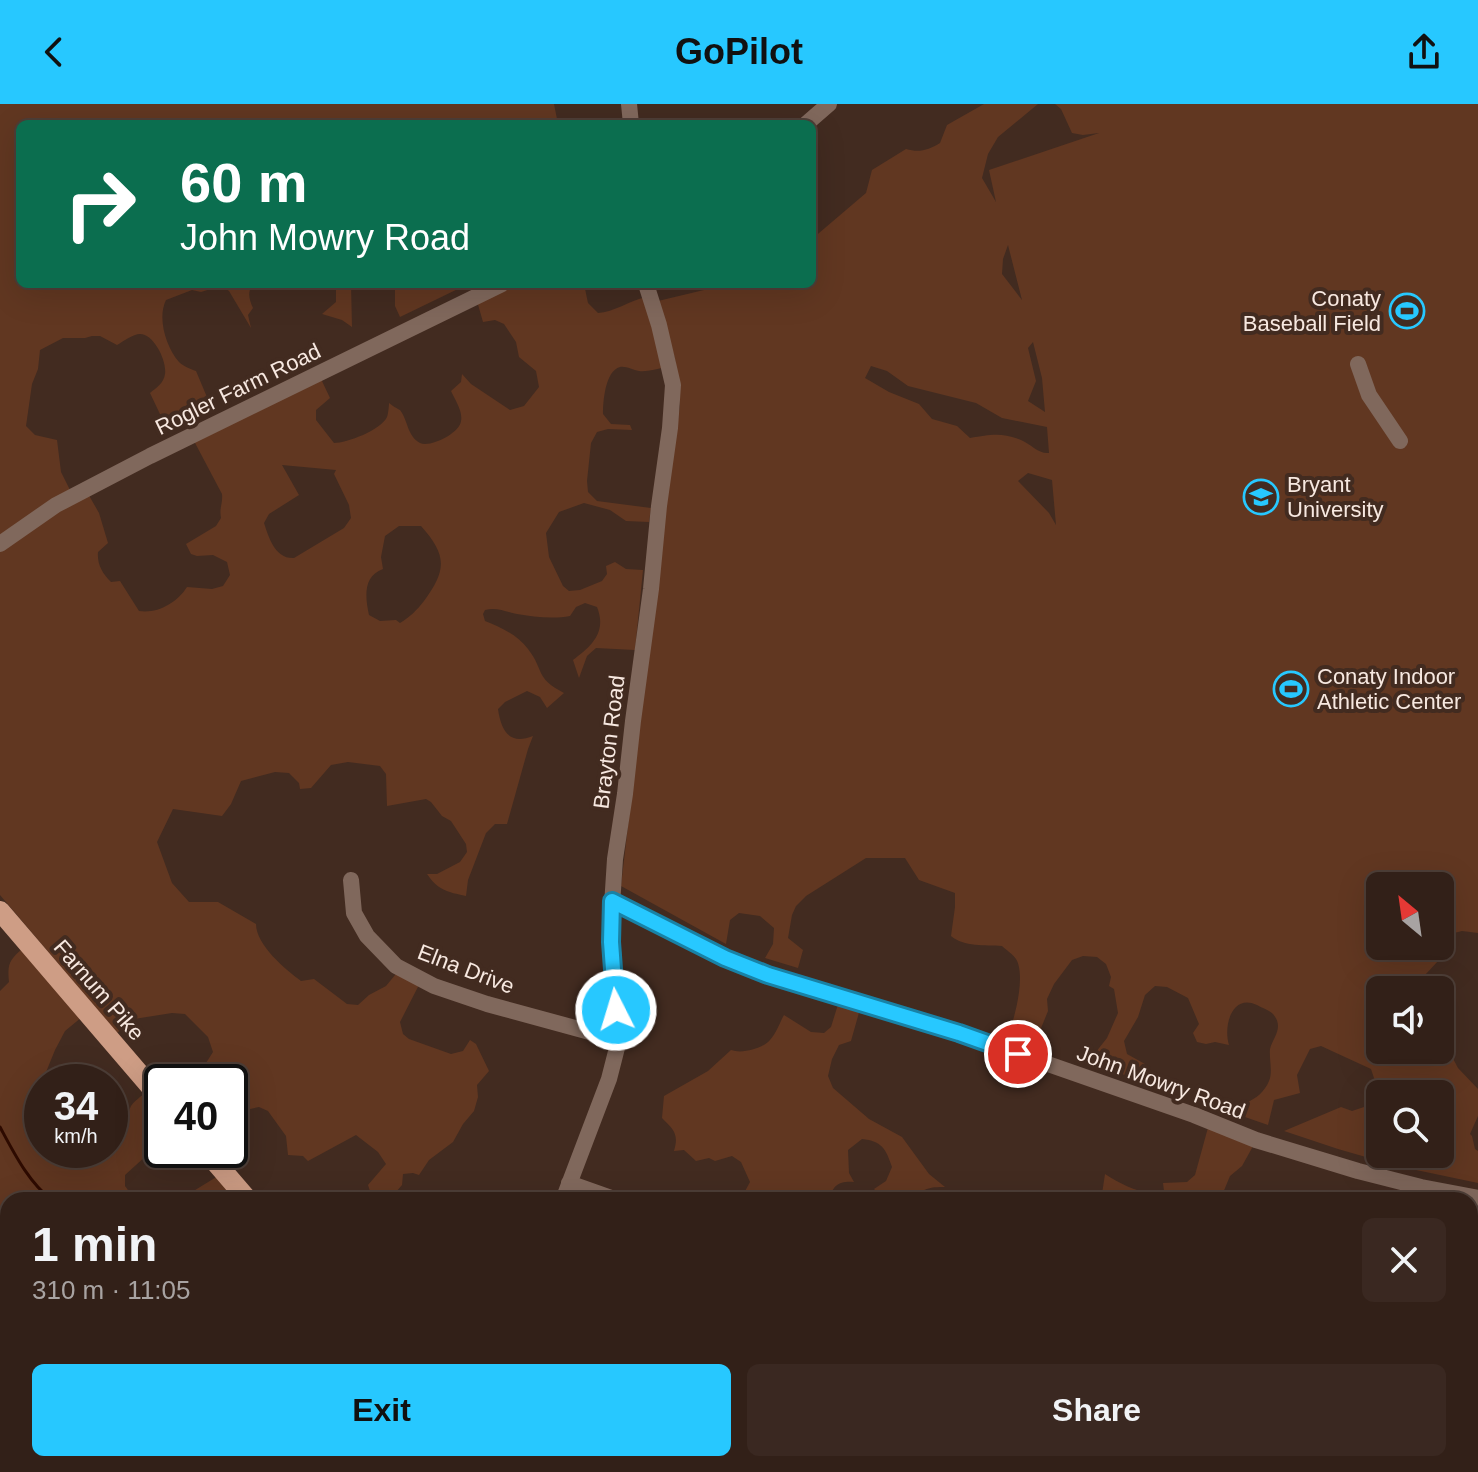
<!DOCTYPE html>
<html lang="en">
<head>
<meta charset="utf-8">
<style>
  :root { --surface:#322018; --page:#3a2821; --text:#f1f3f6; --muted:#a8a3a2; --line:#4d3e37; --accent:#27c8ff }
  body { margin:0; font-family:Helvetica,sans-serif; background:var(--page); color:var(--text); height:100vh; display:flex; flex-direction:column; font-size:30px; white-space:nowrap }
  * { box-sizing:border-box; margin:0 }
  p { font-size:26px; color:var(--muted) }
  .icon { flex:none; width:44px; height:44px; fill:none; stroke:currentColor; stroke-width:2; stroke-linecap:round; stroke-linejoin:round }
  .map { position:relative; flex:1; overflow:hidden }
  .side { position:absolute; left:0px; top:1088px; width:1478px; height:280px; display:flex; flex-direction:column; background:var(--surface); border-radius:24px 24px 0 0; box-shadow:0 8px 32px #0002,0 0 0 2px var(--line) }
  .side>* { flex:none }
  .top-card { position:absolute; left:16px; top:16px; width:800px; height:168px; border-radius:12px; box-shadow:0 8px 32px #0002,0 0 0 2px var(--line); background:#0b6e4f; color:#fff; overflow:hidden }
  .needle { width:52px; rotate:331deg }
  .controls { position:absolute; left:1366px; top:768px; display:grid; gap:16px }
  .controls a { display:grid; place-items:center; width:88px; height:88px; border-radius:12px; background:var(--surface); box-shadow:0 8px 32px #0002,0 0 0 2px var(--line); font-size:40px }
  .speed { position:absolute; left:24px; top:960px; display:flex; gap:16px; font-size:40px; font-weight:700; text-align:center }
  .speed>* { display:grid; place-content:center; width:104px; height:104px; border-radius:50%; background:var(--surface); box-shadow:0 8px 32px #0002,0 0 0 2px var(--line); line-height:1 }
  .speed small { font-size:20px; font-weight:400 }
  .speed .limit { border:4px solid #111; border-radius:12px; background:#fff; color:#111 }
  .pin { position:absolute; display:grid; place-items:center; width:68px; height:68px; color:#fff; margin:-34px; border:4px solid #fff; border-radius:50%; box-shadow:0 2px 8px #0007 }
  .me { position:absolute; width:88px; margin:-44px; rotate:355deg; stroke-linejoin:round; filter:drop-shadow(0 0 6px #0008) }
  .turn { display:flex; align-items:center; gap:28px; height:168px; padding:0 32px; font-size:36px }
  .turn .icon { width:104px; height:104px; stroke-width:2.5 }
  .turn b { display:block; font-size:56px; line-height:68px }
  .round { display:grid; place-items:center; flex:none; width:84px; height:84px; border-radius:12px; background:var(--page) }
  .head { display:flex; align-items:center; justify-content:space-between; height:136px; padding:0 32px }
  h1 { font-size:48px; font-weight:700; line-height:60px }
  .action { display:flex; gap:16px; margin-top:auto; padding:16px 32px }
  .action a { flex:1; height:92px; border-radius:12px; background:var(--accent); color:#111; font-size:32px; font-weight:700; line-height:92px; text-align:center }
  .action a+a { background:var(--page); color:var(--text) }
  header { display:flex; justify-content:space-between; align-items:center; height:104px; padding:0 32px; background:var(--accent); color:#111; font-size:36px; font-weight:700 }
  .map>svg:first-child { display:block }
  .green { fill:#613721; fill-rule:evenodd }
  .lines { fill:none; stroke-linecap:round; stroke-linejoin:round }
  .stream { stroke:#2e0b00; stroke-width:3 }
  .minor { stroke:#80685c; stroke-width:16 }
  .major { stroke:#ce9d85; stroke-width:20 }
  .route-casing { stroke:#1982a6; stroke-width:20 }
  .route { stroke:#27c8ff; stroke-width:14 }
  .labels { text-anchor:middle; dominant-baseline:central; stroke-width:8; stroke-linejoin:round; paint-order:stroke }
  .poi-label { font-size:22px; fill:#f7e8e0; stroke:#422b20; text-anchor:start }
  .street-label { font-size:22px; fill:#f7e8e0; stroke:#422b20 }
</style>
</head>
<body>
<header><svg class="icon" aria-label="back" viewBox="0 0 24 24"><path d="M15 5l-7 7 7 7"/></svg>GoPilot<svg class="icon" aria-label="share" viewBox="0 0 24 24"><path d="M12 15V3M7 8l5-5 5 5M5 13v7h14v-7"/></svg></header>
<div class="map">
<svg width="1478" height="1368" viewBox="0 0 1478 1368">
  <rect width="100%" height="100%" fill="#422b20"/>
  <path class="green" d="M0,0H554L558,20H20V180H253C247,188 249,195 253,204L248,211L251,224L229,187L223,183L214,184L201,188L192,186L166,196C157,214 166,243 179,258C183,262 190,265 196,267L212,305L168,327L150,289C156,284 164,279 165,270C167,257 154,230 140,230C133,230 124,237 117,241L100,232H92L85,234H63L40,246L38,265L32,280L26,322L35,331L57,336L61,368L72,390L0,437Z
    M984,0H1038L998,33L988,50L982,74L996,98L989,66L1099,29L1083,31L1072,29L1061,5L1055,0H1478V829L1462,827L1450,830L1439,856L1425,871L1421,886H1380V946H1440V937L1449,947L1458,964L1478,985V1012L1470,1030L1472,1032L1475,1045L1478,1047V1079L1397,1062L1338,1045L1284,1027L1341,1003L1352,1007L1364,1003L1376,980L1371,965L1321,942L1310,945L1297,971L1300,989L1274,996L1268,1021L1242,1012L1247,998C1256,995 1265,987 1269,977C1273,968 1269,955 1270,945C1272,937 1278,930 1278,922C1278,917 1276,914 1273,910C1269,906 1262,904 1257,901C1232,889 1223,922 1229,941L1215,938L1206,940L1197,938L1193,929L1199,920L1188,894L1167,883L1155,882L1145,891L1138,913L1124,937L1127,950L1145,960L1139,976L1088,958L1107,934L1118,909L1114,885L1109,882L1111,873L1106,860L1097,853L1083,852L1072,856L1054,880L1047,895L1048,907L1035,939L1008,931C1015,914 1026,871 1016,855C1013,850 1006,846 1002,842C985,841 964,843 951,832L955,803V789L919,776L905,754H866L806,792L796,802L792,811L788,834L803,846L798,864L765,854L773,840L774,824L760,812L739,809L730,816L726,840L621,782L661,439L680,302L675,255L658,197L704,186L710,180H812V135L866,89L872,66L906,45C919,49 929,46 940,39L947,21ZM1008,141L1022,196L1002,170L1003,155ZM1033,238L1042,274L1045,308L1028,297L1036,277L1028,244ZM871,262L887,267L908,282L976,299L1002,314L1047,323L1049,349C1038,350 1031,340 1021,336C1001,328 990,331 970,334L957,322L932,315L919,300L889,288L865,274ZM1028,369L1052,376L1056,421L1049,409L1018,377ZM1380,782H1440V842H1380ZM1380,990H1440V1050H1380Z
    M332,180H351L352,223L342,216L322,210L336,198V186Z
    M395,180H461L462,183L400,213L395,202Z
    M512,180H584L588,199L598,209C614,208 629,197 646,193L665,263C657,265 647,268 639,267C633,266 626,262 620,263C605,267 603,298 603,310L611,320L630,321L632,326L608,325L597,328L591,339L587,377L588,388L597,397L651,404L649,418L626,417L610,406L584,399L559,408L546,429L549,453L563,482L569,487L580,486L602,477L607,470L606,462L615,458L626,465L643,466L635,546L596,544L587,552L579,574L573,556C592,542 607,528 597,503L585,499L576,503L570,512C554,515 533,513 517,510C506,508 497,503 485,506L483,510L485,517C500,523 518,531 528,545C545,567 534,573 564,589L547,604L540,593L527,587L505,598L498,605C501,626 509,642 533,632L528,645L507,720H495L486,729L468,776L466,792C447,788 438,786 427,770H437L460,758L467,748L466,740L451,717L442,712L431,698L426,695L387,702L386,670L380,662L348,658L331,661L311,684L300,685L299,679L289,669L275,668L241,677L231,700L222,712L173,705L157,738L172,779L189,798H218L256,820C256,841 285,865 301,877L314,875L347,900L358,901L369,891L386,882L400,865L422,875L400,918L403,930L409,935L451,950L463,947L470,936L476,940L489,967L477,981L478,993L474,1007L463,1020L453,1038L429,1056L419,1071L413,1069L403,1070L402,1081L389,1096H373L368,1081L386,1060L378,1048L356,1031L308,1057L303,1052L288,1051L286,1032L273,1014L268,1007L259,1003L250,1005L233,1017L230,1024V978H168L176,971L189,973L206,959L213,948L208,933L185,910L172,909L134,915L117,929L0,791V446L87,388L99,409L108,439L98,448C97,460 102,469 111,478L120,477L139,507C157,510 177,499 187,483L212,485L223,482L230,471L227,458L213,451L197,452L191,450L186,440L216,422L221,414C219,403 223,400 222,390L194,337L321,275L330,294L316,306V316L334,339C347,339 381,326 387,313C388,311 389,302 389,299C390,300 399,306 400,306C408,316 407,332 420,339C430,344 460,329 461,317C463,307 455,296 451,287L461,278L462,270L471,280L510,306L524,302L539,283L536,267L519,253L516,238L504,220L495,216L483,218L477,197ZM282,361L336,366L334,370L349,401L351,414L344,424L294,454C275,455 269,434 264,419L269,410L299,391ZM399,422H421C447,451 447,466 424,497C417,506 410,513 400,519L396,516L380,517L369,511C365,493 363,472 383,465L381,453L385,432Z
    M24,843L82,913L65,927L55,946L42,978L40,988L42,998V1046H110V1031C134,1029 124,1016 131,1002C134,997 142,992 146,988L162,1006V1029L157,1033L147,1051L125,1071V1082L135,1096H8V1360H301L306,1364L329,1360L334,1368H0V887L9,878C7,858 10,856 24,843Z
    M840,894L862,898L851,937L839,941L832,955L828,972L833,984L869,1015L902,1033L929,1070L945,1083C930,1083 922,1084 913,1096H885L874,1085L886,1077L892,1063C886,1045 882,1037 862,1035L848,1046L849,1069L854,1078C838,1077 834,1081 828,1096H732L743,1091L750,1078L741,1058L732,1052L715,1057L709,1054L696,1057L684,1046L674,1047C679,1030 674,1026 662,1014L664,992L708,967L731,946C742,950 762,945 770,936C776,930 780,918 784,911L811,928L824,929L831,923Z
    M1209,1020L1257,1035L1242,1062L1230,1072L1220,1096H1042L1049,1087L1080,1095L1102,1090L1105,1070C1121,1080 1145,1094 1164,1087L1163,1079L1187,1078L1195,1071Z
    M218,1072L239,1096H172L179,1091H187Z
    M1478,1176V1368H1137L1133,1360H1470V1186Z
    M491,1360H565V1368H498Z
    M628,1360H793L795,1368H627L629,1362Z
    M885,1360H950L944,1368H892Z
    M1010,1360H1072L1062,1368H1019Z"/>
  <g class="lines">
    <path class="stream" d="M0,1023C14,1049 29,1079 52,1096
      M153,1360L163,1368"/>
    <path class="minor" d="M629,0L631,20
      M806,20L829,0
      M1358,260L1369,291L1400,337
      M0,440L56,401L150,352L502,180
      M351,776L354,809L367,832L396,862L434,882L487,900L619,936
      M612,797L725,854L768,871L959,929L1194,1011L1256,1036L1358,1067L1421,1083L1478,1094
      M569,1079L617,1096
      M563,1096L609,975L619,936L611,817L615,755L625,690L633,617L651,485L659,402L670,324L673,281L659,221L646,180
      M581,1360L582,1368
      M873,1360L880,1368
      M1083,1368L1093,1360"/>
    <path class="major" d="M0,807L162,996
      M205,1046L248,1096
      M482,1360L490,1368"/>
  </g>
  <g class="lines">
    <g class="route-casing">
      <path id="route" d="M616,906L611,838L612,797L725,854L768,871L959,929L1018,950"/>
    </g>
    <use href="#route" class="route"/>
  </g>
  <defs>
    <g id="stadium-ring" transform="scale(1.8)"><circle r="9.5" fill="#422b20" stroke="#27c8ff" stroke-width="1.5"/><path d="M0-5a6.5 5 0 1 0 0 10a6.5 5 0 1 0 0-10ZM-3.5-1.8h7v3.6h-7Z" fill="#27c8ff"/></g>
    <g id="university-ring" transform="scale(1.8)"><circle r="9.5" fill="#422b20" stroke="#27c8ff" stroke-width="1.5"/><path d="M0-5L7-2L0 1L-7-2ZM-4 1L0 2.5L4 1V4Q0 6-4 4Z" fill="#27c8ff"/></g>
  </defs>
  <g fill-rule="evenodd">
    <use href="#stadium-ring" x="1407" y="207"/>
    <use href="#university-ring" x="1261" y="393"/>
    <use href="#stadium-ring" x="1291" y="585"/>
  </g>
  <g class="labels">
    <g class="poi-label">
      <text x="1381" y="194" text-anchor="end">Conaty<tspan x="1381" dy="25">Baseball Field</tspan></text>
      <text x="1287" y="380">Bryant<tspan x="1287" dy="25">University</tspan></text>
      <text x="1317" y="572">Conaty Indoor<tspan x="1317" dy="25">Athletic Center</tspan></text>
    </g>
    <g class="street-label">
      <text transform="translate(238 285) rotate(-26)">Rogler Farm Road</text>
      <text transform="translate(609 638) rotate(-83)">Brayton Road</text>
      <text transform="translate(466 865) rotate(21)">Elna Drive</text>
      <text transform="translate(99 886) rotate(49)">Farnum Pike</text>
      <text transform="translate(1161 978) rotate(20)">John Mowry Road</text>
    </g>
  </g>
</svg>
<div class="controls">
<a><svg class="needle" viewBox="-14 -14 28 28"><path d="M0-13l5 13h-10z" fill="#e53935"/><path d="M0 13l5-13h-10z" fill="#a8a3a2"/></svg></a>
<a><svg class="icon" aria-label="sound" viewBox="0 0 24 24"><path d="M4 9h4l5-4v14l-5-4H4zM17 9q2 3 0 6"/></svg></a>
<a><svg class="icon" aria-label="search" viewBox="0 0 24 24"><circle cx="10" cy="10" r="6"/><path d="M15 15l6 6"/></svg></a>
</div>
<div class="speed"><div>34<small>km/h</small></div><div class="limit">40</div></div>
<div class="pin" style="left:1018px;top:950px;background:#d93025"><svg class="icon" aria-label="arrive" viewBox="0 0 24 24"><path d="M6 21V4h12l-3 4 3 4H6"/></svg></div>
<svg class="me" style="left:616px;top:906px" viewBox="-20 -20 40 40"><circle r="17" fill="#27c8ff" stroke="#fff" stroke-width="3"/><path d="M0-11L8 9 0 5-8 9z" fill="#fff"/></svg>
<div class="top-card">
<div class="turn"><svg class="icon" aria-label="right" viewBox="0 0 24 24"><path d="M7 20v-9h11M14 6l5 5-5 5"/></svg><div><b>60 m</b>John Mowry Road</div></div>
</div>
<section class="side">
<div class="head"><div><h1>1 min</h1><p>310 m · 11:05</p></div><a class="round"><svg class="icon" aria-label="close" viewBox="0 0 24 24"><path d="M6 6l12 12M18 6L6 18"/></svg></a></div>
<div class="action"><a>Exit</a><a>Share</a></div>
</section>
</div>
</body>
</html>
